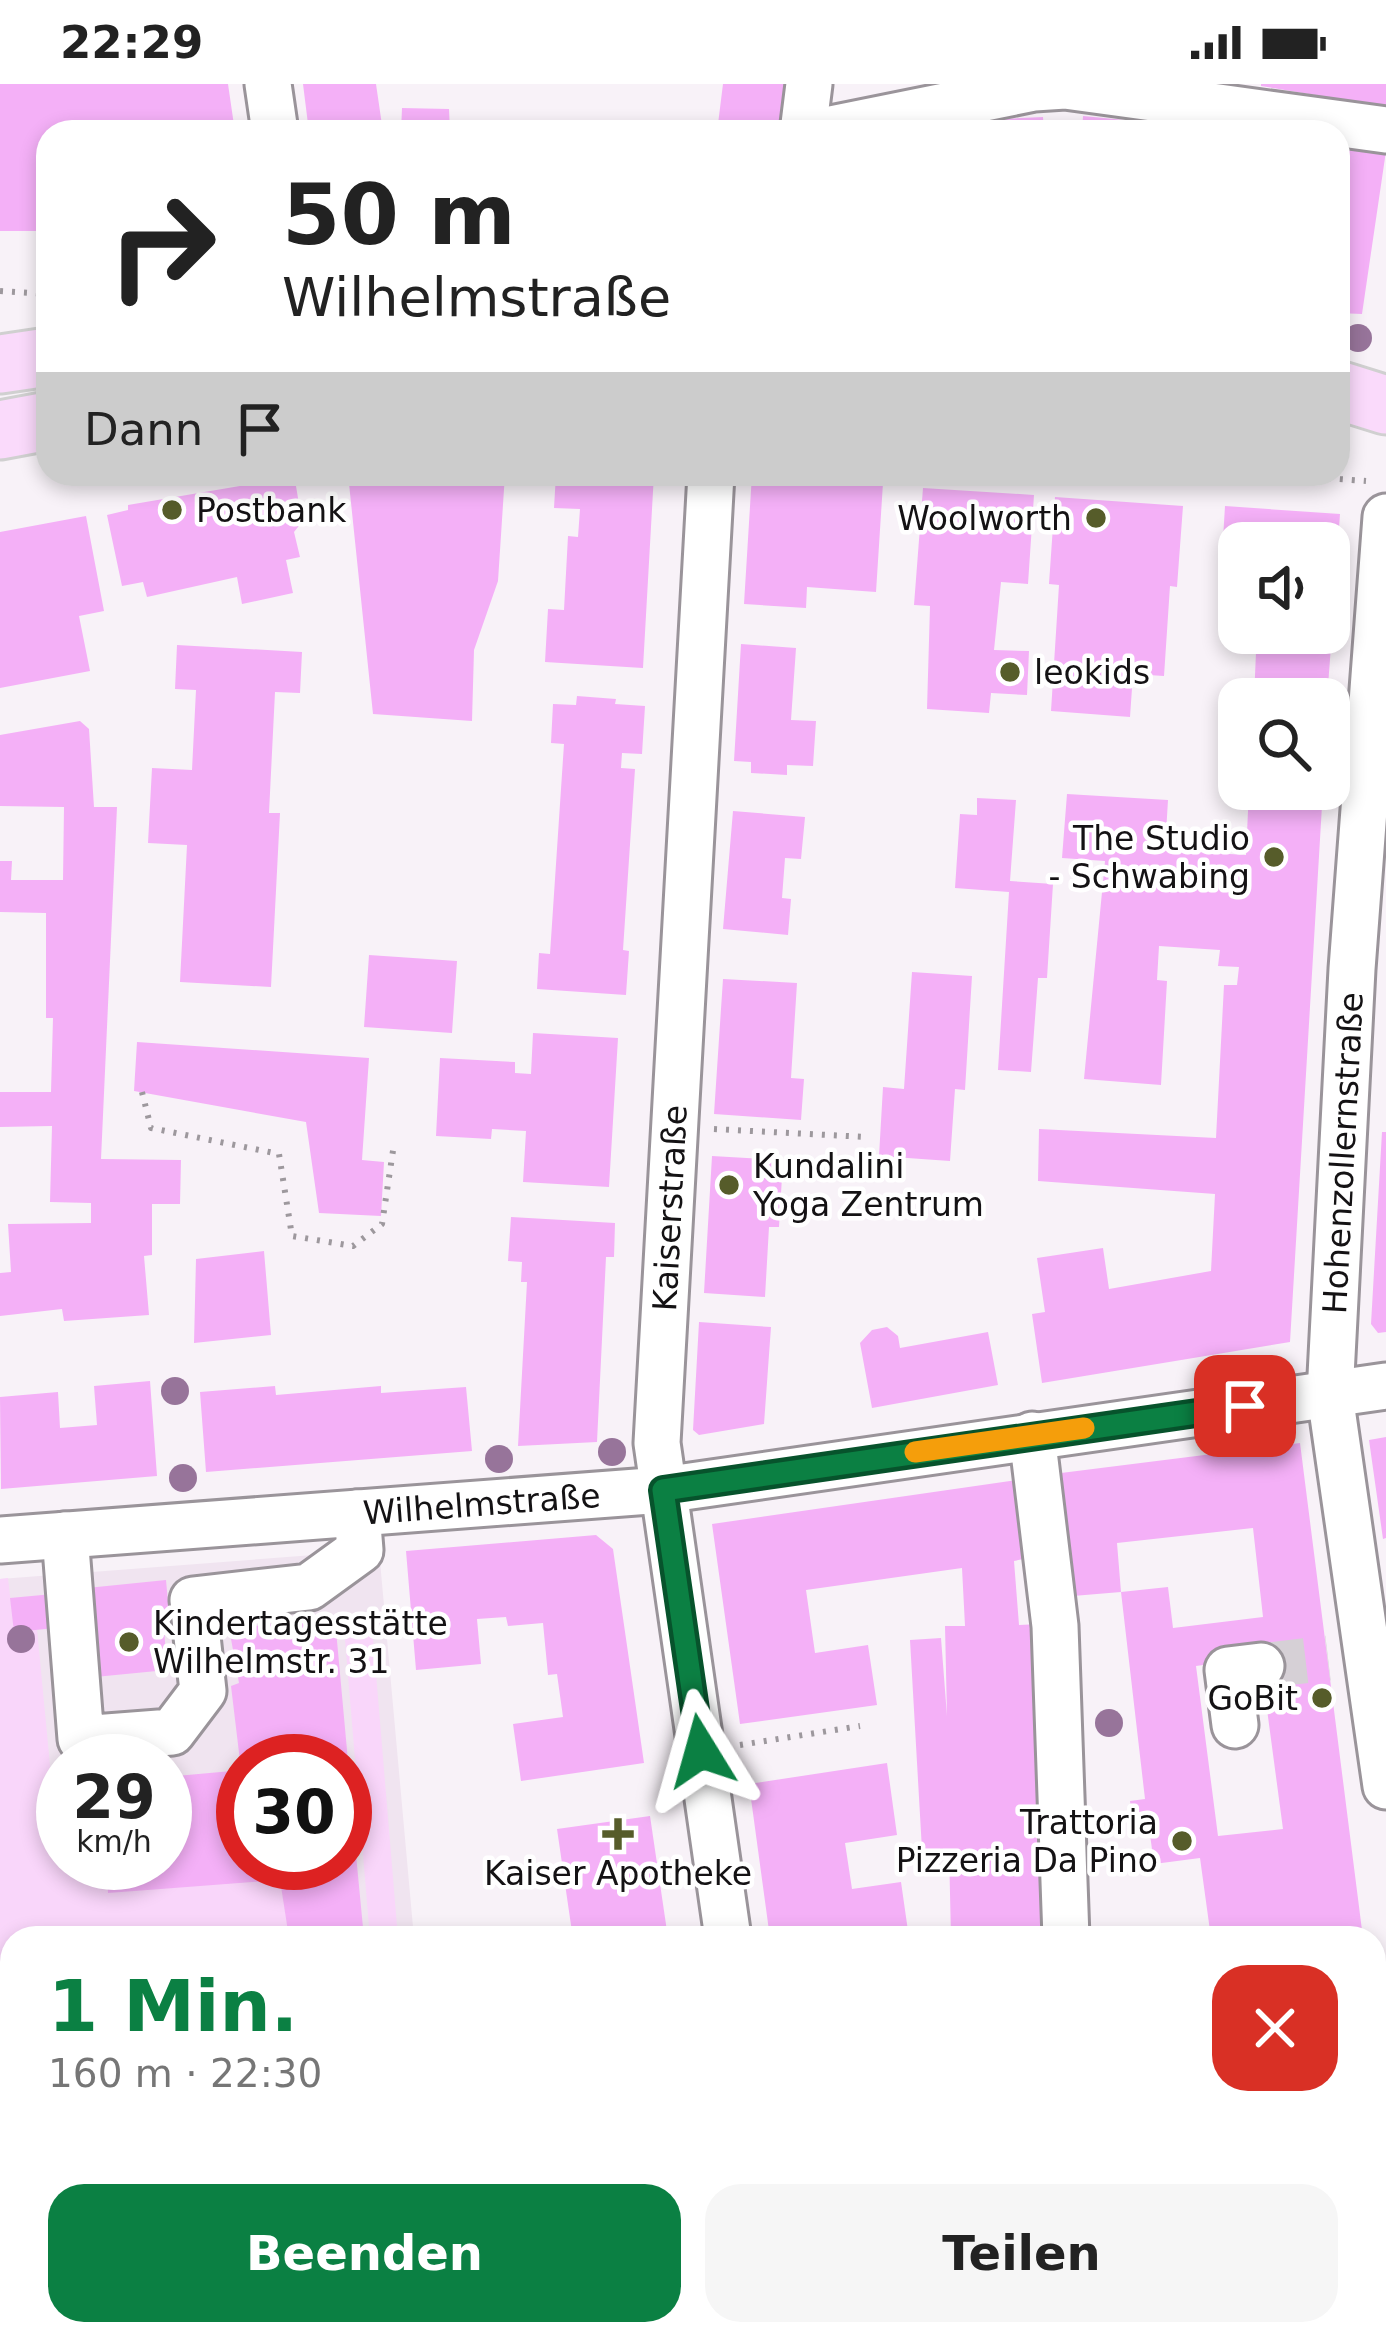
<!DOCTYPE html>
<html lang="de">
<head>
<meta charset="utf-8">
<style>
  :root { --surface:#fff; --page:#f6f6f6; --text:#222; --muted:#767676; --accent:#0b8043 }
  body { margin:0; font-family:"DejaVu Sans",sans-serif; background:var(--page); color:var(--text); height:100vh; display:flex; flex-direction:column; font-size:45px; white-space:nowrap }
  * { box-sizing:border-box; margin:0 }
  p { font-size:39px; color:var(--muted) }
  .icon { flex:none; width:66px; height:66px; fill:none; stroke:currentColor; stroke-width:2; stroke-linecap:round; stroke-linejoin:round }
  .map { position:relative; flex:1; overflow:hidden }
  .drawer { position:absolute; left:0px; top:1842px; width:1386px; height:420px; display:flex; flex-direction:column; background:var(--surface); border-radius:36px 36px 0 0; box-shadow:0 6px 18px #0003 }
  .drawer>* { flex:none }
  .banner { position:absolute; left:36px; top:36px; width:1314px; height:366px; border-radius:36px; box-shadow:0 6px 18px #0003; background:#fff; color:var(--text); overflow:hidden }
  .fabs { position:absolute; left:1218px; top:438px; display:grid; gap:24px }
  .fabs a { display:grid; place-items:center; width:132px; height:132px; border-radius:24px; background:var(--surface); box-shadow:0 6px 18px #0003; font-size:60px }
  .speed { position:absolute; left:36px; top:1650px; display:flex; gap:24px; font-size:60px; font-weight:700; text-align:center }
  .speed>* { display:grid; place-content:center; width:156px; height:156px; border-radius:50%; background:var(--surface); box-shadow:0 6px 18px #0003; line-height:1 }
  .speed small { font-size:30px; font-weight:400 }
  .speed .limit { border:18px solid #d22; background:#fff; color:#111 }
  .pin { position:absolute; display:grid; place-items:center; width:102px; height:102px; color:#fff; margin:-51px; border-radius:24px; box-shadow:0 6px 18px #0006 }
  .me { position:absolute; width:132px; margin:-66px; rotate:352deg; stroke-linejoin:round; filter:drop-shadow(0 0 9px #0008) }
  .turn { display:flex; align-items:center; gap:42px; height:252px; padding:0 48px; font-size:54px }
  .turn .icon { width:156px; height:156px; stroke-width:2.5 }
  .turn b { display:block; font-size:84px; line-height:102px }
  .then { display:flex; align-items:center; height:114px; padding:0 48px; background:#0003; gap:24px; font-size:45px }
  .round { display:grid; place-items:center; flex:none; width:126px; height:126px; border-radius:36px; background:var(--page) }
  .headline { display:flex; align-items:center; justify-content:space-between; height:204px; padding:0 48px }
  h1 { font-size:72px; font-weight:700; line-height:90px; color:var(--accent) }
  .button { display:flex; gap:24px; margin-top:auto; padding:24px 48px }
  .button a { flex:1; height:138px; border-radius:36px; background:var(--accent); color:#fff; font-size:48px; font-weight:700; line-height:138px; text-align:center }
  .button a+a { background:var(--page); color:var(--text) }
  .status { display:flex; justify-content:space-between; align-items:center; height:84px; padding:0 60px; background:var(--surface); direction:ltr }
  .status svg { height:33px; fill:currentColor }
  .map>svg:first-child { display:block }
  .built { fill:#f0e4f0; fill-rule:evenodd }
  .green { fill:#f9d6fa }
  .building { fill:#f4b0f7; fill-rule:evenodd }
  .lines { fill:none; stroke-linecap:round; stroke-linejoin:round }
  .minor-tunnel { stroke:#d6d0d6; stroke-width:45; stroke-dasharray:45 22; stroke-linecap:butt }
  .minor-casing { stroke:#9a949a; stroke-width:51 }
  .major-casing { stroke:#d0d0d0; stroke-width:63 }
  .path { stroke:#9d989d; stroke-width:6; stroke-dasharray:3 9; stroke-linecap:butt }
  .minor { stroke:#fff; stroke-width:45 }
  .major { stroke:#fadafb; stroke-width:57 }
  .tree { fill:#97749a }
  .route-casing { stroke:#07532c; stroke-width:30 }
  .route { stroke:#0b8043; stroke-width:21 }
  .slow { stroke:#f59e0b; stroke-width:21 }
  .poi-dot { fill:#565c2a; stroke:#fff; stroke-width:4.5 }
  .labels { text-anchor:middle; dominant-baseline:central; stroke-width:9; stroke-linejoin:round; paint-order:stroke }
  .poi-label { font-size:33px; fill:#141214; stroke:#fff; text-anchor:start }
  .street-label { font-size:33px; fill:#141214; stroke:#fff }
</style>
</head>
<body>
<div class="status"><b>22:29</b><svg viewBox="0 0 49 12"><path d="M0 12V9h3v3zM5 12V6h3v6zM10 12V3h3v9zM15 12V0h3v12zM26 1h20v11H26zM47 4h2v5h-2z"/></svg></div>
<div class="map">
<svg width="1386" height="2262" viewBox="0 0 1386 2262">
  <rect width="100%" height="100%" fill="#f8f2f8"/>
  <path class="built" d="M379,1466L414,1854H61L56,1793L0,1797V1495ZM63,1677H165V1779H63ZM243,1677H345V1779H243Z"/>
  <path class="green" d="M8,1494L14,1547L37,1545L52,1702H63V1779H106L108,1808L280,1796L289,1854H12V1894H0V1495Z
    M371,1530L398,1854H370L343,1532Z
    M200,2250H283L285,2262H175L174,2253Z
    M304,2250H384L386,2258L306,2262Z"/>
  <path class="building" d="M0,0H228L235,48H48V147H0Z
    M303,0H376L383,48H309Z
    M723,0H786L780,48H717Z
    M1261,0H1386V23L1261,2Z
    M402,24L449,25L450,48H401Z
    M1083,32L1218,45V48H1082Z
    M1043,33L1044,48H981L980,36Z
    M570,39L653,44V48H570Z
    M1338,61L1386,67L1362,230L1338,229Z
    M280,390L295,396L302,438L294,448L300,473L286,476L293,509L242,520L237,493L147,513L143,498L122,502L107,431L128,426V421L275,396Z
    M348,390H505L498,497L474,566L472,637L373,630Z
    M556,390H654L643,584L545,578L548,525L564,526L568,452L578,453L580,425L554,424Z
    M752,390L883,399L876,508L807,503L806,524L744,520Z
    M923,404L1034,411L1028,500L1001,498L994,566L1029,567L1027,611L991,609L989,629L927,625L930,522L914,521Z
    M1055,413L1183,422L1177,503L1170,502L1164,592L1133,590L1130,633L1051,627L1059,501L1049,500Z
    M1225,422L1340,430L1332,543H1329V459H1239V506L1220,505Z
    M86,432L104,527L79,532L90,587L0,604V448Z
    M1278,549H1332L1327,615H1254L1256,568L1276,569Z
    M741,560L796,564L791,636L816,637L813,682L787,681V691L751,689V678L734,677Z
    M177,561L302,568L300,609L275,608L269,729H280L271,903L180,898L187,761L148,759L152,684L192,686L196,606L175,605Z
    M577,612L616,615L615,620L645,622L642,670L622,669L621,684L635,685L623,866L629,867L626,911L537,905L539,869L550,870L564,660L551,659L553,620L576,621Z
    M80,637L89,645L94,723H117L101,1075L181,1076L180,1120H152V1171L144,1172L149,1231L64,1237L62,1225L0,1232V1189L11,1188L8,1140L91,1139V1119L50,1118L52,1042L0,1043V1008H51L53,934H46V829L0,828V777H12L11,796H63L64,723L0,722V651Z
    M1249,705H1323L1290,1258L1042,1299L1032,1230L1045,1228L1037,1174L1103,1164L1109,1205L1211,1187L1215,1110L1038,1097L1039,1045L1216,1054L1224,901H1237L1239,883L1218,882L1220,866L1159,862L1157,896L1167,897L1161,1001L1084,995L1105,777L1062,774L1067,710L1168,716L1165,766L1246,771Z
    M977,714L1016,716L1010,797L1053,800L1047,894H1038L1031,988L998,986L1009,808L955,804L960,730L977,731Z
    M733,727L805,733L801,775L785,774L782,814L791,815L788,851L723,845Z
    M369,871L457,877L452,949L364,943Z
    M912,888L972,892L965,1006L955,1005L950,1077L879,1072L883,1003L904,1005Z
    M723,895L797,899L791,994L804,995L801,1036L714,1030Z
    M533,949L618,954L609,1103L523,1098L526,1047L492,1045L491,1055L436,1052L440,974L515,978V989L531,990Z
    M137,958L369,974L362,1076L384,1078L381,1132L319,1129L306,1038L134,1007Z
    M1382,1048H1386V1248L1378,1249L1371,1240Z
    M712,1072L783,1076L779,1143H769L765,1213L704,1209Z
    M511,1133L615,1139L614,1173H606L597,1358L518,1362L527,1198H521L522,1178L508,1177Z
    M264,1167L271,1251L194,1259L196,1175Z
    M699,1238L771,1243L764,1340L699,1351L693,1346Z
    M887,1243L898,1252L900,1264L988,1248L998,1301L872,1324L860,1259L872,1246Z
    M150,1297L157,1392L1,1405L0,1313L58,1308L60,1344L97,1341L94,1302Z
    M275,1302L276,1311L381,1302V1309L466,1303L472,1367L206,1388L200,1308Z
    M1386,1353V1454L1383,1455L1369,1356Z
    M1300,1359L1363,1854H1211L1200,1774L1154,1780L1148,1736L1133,1738L1130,1717L1145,1715L1121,1508L1073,1512L1061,1389ZM1253,1444L1263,1533L1173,1544L1168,1503L1121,1508L1117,1459ZM1260,1573L1283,1745L1218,1752L1196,1582Z
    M1017,1396L1028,1474L1014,1477L1019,1541L1040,1540L1047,1854H951L949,1765L922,1766L910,1556L941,1554L947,1632L945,1542H965L962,1484L806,1506L815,1569L868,1561L877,1621L740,1640L712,1440Z
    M596,1451L613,1465L644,1679L521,1697L513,1640L563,1633L557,1590L548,1591L543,1539L508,1542L506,1533L477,1535L481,1580L416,1586L406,1467Z
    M166,1496L169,1529L163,1530L167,1586L95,1593L87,1504Z
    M53,1510L56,1544L14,1548L10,1514Z
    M335,1535L348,1677H240L231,1602L239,1599L229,1544Z
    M345,1679H354L359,1749L354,1750L364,1854H289L280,1796L108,1809L106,1779H165V1693L243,1686V1779H345Z
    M887,1679L897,1751L845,1759L852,1805L901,1798L909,1854H770L749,1700Z
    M650,1732L668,1854H555L554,1850L572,1848L557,1745Z
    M0,1894H12V1966L0,1962Z
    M1374,1956L1386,2024V2262H1294L1293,2250H1374Z
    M0,2036L12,2040V2175H0Z
    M0,2221H12V2250H174L175,2262H0Z
    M826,2250H945L947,2262H828Z
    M993,2250H1083L1084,2262H994Z"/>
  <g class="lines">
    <path class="minor-tunnel" d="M1261,1582L1328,1574"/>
    <g class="minor-casing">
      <g id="minor">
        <path d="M268,0L275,48"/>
        <path d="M803,48L809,0"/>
        <path d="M816,48L1034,4L1065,2L1386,46"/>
        <path d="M711,390L657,1359L728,1854"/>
        <path d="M1386,433L1352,885L1330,1311L1386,1702"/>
        <path d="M1032,1351L1055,1542L1066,1854"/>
        <path d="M65,1451L81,1655L172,1648L203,1607L193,1516L309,1503L360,1466L357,1429"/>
        <path id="s1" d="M0,1456L663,1406L1386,1302"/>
        <path d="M1235,1641L1228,1586L1261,1582"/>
        <path d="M676,2262L770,2250"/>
      </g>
    </g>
    <g class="major-casing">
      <path id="major" d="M0,280L48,273
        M1338,306L1386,321
        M0,346L48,337"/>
    </g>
    <path class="path" d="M0,207L48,210
      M1268,390L1366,397
      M142,1008L151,1044L279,1070L292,1152L353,1162L382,1140L394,1060
      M714,1045L867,1053
      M740,1661L860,1642
      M293,2250L295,2262
      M530,2250L532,2262"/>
    <use href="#minor" class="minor"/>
    <use href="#major" class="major"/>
  </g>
  <g class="tree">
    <circle cx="1358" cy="254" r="14"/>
    <circle cx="175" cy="1307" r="14"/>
    <circle cx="612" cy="1368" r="14"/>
    <circle cx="499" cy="1375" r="14"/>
    <circle cx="183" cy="1394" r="14"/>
    <circle cx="21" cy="1555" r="14"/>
    <circle cx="1109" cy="1639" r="14"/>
  </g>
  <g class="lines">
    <g class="route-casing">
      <path id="route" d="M701,1667L663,1406L1245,1322"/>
    </g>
    <use href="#route" class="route"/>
    <path class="slow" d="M915,1368L1084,1344"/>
  </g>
  <g class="poi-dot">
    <circle cx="172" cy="426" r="12"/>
    <circle cx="1096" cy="434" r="12"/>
    <circle cx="1010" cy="588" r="12"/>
    <circle cx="1274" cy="773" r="12"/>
    <circle cx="729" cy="1101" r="12"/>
    <circle cx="129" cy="1558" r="12"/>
    <circle cx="1322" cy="1614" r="12"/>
    <path d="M612 1732h12v12h12v12h-12v12h-12v-12h-12v-12h12z"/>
    <circle cx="1182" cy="1757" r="12"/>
  </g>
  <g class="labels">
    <g class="poi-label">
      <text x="196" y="426">Postbank</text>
      <text x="1072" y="434" text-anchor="end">Woolworth</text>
      <text x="1034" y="588">leokids</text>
      <text x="1250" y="754" text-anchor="end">The Studio<tspan x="1250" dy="38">- Schwabing</tspan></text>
      <text x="753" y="1082">Kundalini<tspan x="753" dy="38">Yoga Zentrum</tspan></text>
      <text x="153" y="1539">Kindertagesstätte<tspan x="153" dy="38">Wilhelmstr. 31</tspan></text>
      <text x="1298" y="1614" text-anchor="end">GoBit</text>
      <text x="1158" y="1738" text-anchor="end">Trattoria<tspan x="1158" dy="38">Pizzeria Da Pino</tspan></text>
      <text x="618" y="1789" text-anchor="middle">Kaiser Apotheke</text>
    </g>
    <g class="street-label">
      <text transform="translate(1343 1069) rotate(-87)">Hohenzollernstraße</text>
      <text transform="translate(670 1124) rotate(-87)">Kaiserstraße</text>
      <text stroke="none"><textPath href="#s1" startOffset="483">Wilhelmstraße</textPath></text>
    </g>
  </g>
</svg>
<div class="fabs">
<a><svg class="icon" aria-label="sound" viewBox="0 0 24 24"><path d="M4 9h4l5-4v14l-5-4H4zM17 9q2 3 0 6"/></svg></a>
<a><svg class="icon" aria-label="search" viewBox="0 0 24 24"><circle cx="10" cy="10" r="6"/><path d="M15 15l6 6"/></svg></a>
</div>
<div class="speed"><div>29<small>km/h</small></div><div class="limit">30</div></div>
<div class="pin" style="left:1245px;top:1322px;background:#d93025"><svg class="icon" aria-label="arrive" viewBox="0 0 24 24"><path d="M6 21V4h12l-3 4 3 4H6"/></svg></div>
<svg class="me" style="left:701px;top:1667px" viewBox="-20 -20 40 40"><path d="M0-17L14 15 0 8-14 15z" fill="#0b8043" stroke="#fff" stroke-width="4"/></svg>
<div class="banner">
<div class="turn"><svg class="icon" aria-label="right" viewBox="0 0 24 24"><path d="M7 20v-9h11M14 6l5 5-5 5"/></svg><div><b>50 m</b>Wilhelmstraße</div></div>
<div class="then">Dann<svg class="icon" aria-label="arrive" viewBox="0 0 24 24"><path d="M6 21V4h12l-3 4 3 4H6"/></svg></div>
</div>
<section class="drawer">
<div class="headline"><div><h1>1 Min.</h1><p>160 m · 22:30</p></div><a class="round" style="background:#d93025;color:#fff"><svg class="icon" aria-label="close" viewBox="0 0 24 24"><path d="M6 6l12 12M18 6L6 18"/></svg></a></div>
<div class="button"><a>Beenden</a><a>Teilen</a></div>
</section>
</div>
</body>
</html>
